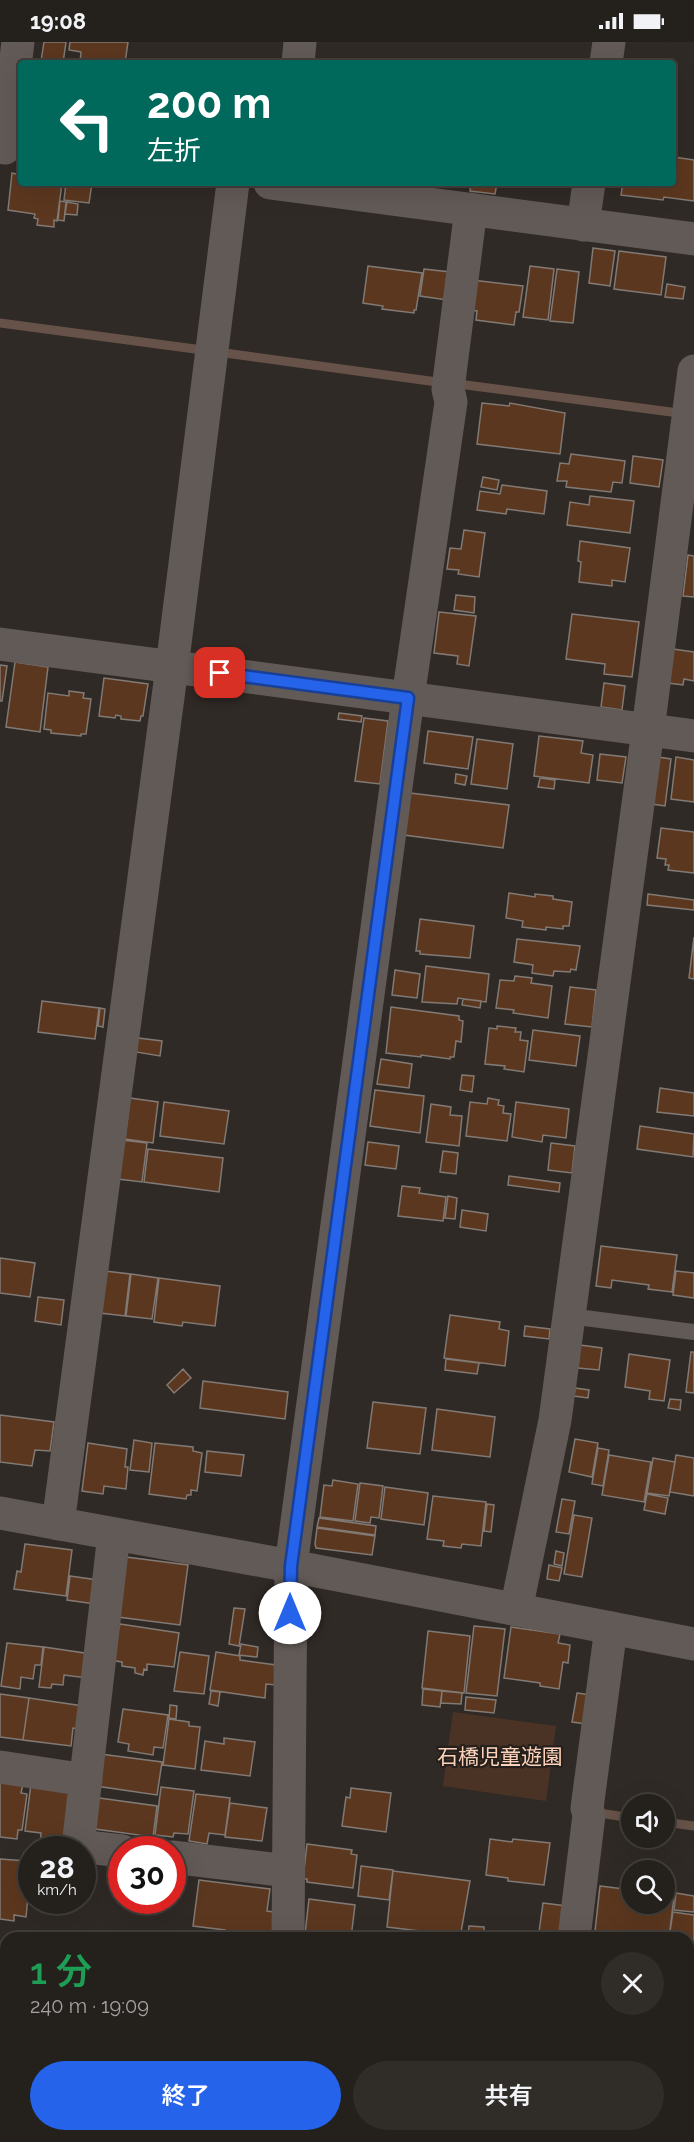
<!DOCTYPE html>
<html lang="ja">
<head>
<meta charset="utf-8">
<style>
  :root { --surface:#24201c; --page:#302d29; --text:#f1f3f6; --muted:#a3a3a3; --line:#413e3b; --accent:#2563eb }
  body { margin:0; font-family:Raleway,"Noto Sans JP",sans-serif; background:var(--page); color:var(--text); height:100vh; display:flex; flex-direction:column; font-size:22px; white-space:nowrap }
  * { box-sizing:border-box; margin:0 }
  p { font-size:20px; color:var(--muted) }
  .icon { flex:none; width:33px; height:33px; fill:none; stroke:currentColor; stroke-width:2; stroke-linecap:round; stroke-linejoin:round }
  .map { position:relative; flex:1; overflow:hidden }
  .details { position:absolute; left:0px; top:1890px; width:694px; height:210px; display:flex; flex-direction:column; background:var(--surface); border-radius:18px 18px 0 0; box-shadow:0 6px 24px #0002,0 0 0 2px var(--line) }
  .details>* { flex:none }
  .banner { position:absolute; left:18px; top:18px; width:658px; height:126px; border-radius:6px; box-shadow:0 6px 24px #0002,0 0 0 2px var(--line); background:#00695c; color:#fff; overflow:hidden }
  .buttons { position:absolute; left:621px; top:1752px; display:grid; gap:12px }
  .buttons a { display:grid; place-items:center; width:54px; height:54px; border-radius:50%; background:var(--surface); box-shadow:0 6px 24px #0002,0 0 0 2px var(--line); font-size:30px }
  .speed { position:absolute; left:18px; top:1794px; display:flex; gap:12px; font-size:30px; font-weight:700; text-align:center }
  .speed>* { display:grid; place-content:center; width:78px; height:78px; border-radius:50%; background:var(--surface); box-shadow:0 6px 24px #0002,0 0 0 2px var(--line); line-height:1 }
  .speed small { font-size:15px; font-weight:400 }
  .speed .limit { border:9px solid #d22; background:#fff; color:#111 }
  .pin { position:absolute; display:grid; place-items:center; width:51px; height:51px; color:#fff; margin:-26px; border-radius:12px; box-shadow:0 3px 9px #0006 }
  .me { position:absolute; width:66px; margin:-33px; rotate:0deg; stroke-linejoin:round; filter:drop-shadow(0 0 4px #0008) }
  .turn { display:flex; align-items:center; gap:21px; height:126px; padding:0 30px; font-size:27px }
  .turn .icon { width:78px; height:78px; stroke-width:2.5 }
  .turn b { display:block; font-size:42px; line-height:51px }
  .round { display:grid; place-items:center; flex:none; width:63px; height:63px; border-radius:32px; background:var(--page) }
  .head { display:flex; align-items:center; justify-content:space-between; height:102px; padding:0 30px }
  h1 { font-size:36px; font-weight:600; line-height:45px; color:#1e9e55 }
  .primary-button { display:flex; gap:12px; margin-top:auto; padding:12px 30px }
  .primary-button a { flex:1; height:69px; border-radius:36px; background:var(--accent); color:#fff; font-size:24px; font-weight:600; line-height:69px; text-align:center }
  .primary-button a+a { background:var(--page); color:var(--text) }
  .status { display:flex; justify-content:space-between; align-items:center; height:42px; padding:0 30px; background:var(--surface); direction:ltr }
  .status svg { height:16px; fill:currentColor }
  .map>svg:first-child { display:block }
  .green { fill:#4a3325 }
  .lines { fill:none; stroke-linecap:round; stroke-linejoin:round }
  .stream { stroke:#665248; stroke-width:9 }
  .building { fill:#5c371f; stroke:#817974; stroke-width:1.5 }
  .service { stroke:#625a56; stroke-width:16 }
  .minor { stroke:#625a56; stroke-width:33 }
  .tertiary { stroke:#625a56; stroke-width:33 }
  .route-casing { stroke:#184099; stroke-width:15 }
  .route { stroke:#2563eb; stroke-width:10 }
  .labels { text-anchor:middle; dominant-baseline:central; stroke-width:4.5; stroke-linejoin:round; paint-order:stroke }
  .park-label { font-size:21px; fill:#fcd3ba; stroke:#26201c }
</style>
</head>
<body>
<div class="status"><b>19:08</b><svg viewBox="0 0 49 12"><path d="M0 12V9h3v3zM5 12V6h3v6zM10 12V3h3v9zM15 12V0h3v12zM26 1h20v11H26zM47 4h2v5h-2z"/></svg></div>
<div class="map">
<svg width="694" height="2100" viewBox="0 0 694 2100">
  <rect width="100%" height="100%" fill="#302a26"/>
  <path class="green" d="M453,1670L556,1684L546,1759L443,1744Z"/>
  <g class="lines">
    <path class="stream" d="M0,281L195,307
      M225,311L437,340
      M458,342L671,370
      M599,1771L632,1776
      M664,1780L694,1784"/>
  </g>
  <path class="building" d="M44,0H66L63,21L41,19Z
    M70,0H128L125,21H80L81,10L69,8Z
    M674,115L694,118V159L664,155L663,158L621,153L623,141H674Z
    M12,131L21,133V141H62L57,179L54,178V185L37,183L38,177L34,176L35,172L8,168Z
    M66,141H92L89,161L64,158Z
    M471,141H497L495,152L470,149Z
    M60,159L66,160L64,179L58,178Z
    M67,160L78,162L77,173L65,172Z
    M593,206L615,209L610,244L589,241Z
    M619,209L666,215L661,253L614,247Z
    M368,224L422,231L416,268H414V271L382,267L383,264L363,261Z
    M530,224L554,227L548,278L523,275Z
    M424,227L450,230L447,258L420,254Z
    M557,227L579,230L573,281L550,279Z
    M472,238L523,244L519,270H516L514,283L476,278L477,269L469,268Z
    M667,242L685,245L683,257L665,255Z
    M482,361L509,364L510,361L565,371L560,412L477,402Z
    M571,412L625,419L622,441L613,440L611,450L566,445L567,439H557L560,421L569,422Z
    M633,414L663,418L659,445L630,441Z
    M483,435L499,438L497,448L481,445Z
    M502,443L547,449L544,472L507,467L506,472L477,468L480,449L500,452Z
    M590,454L634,459L630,491L567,483L570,460L589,463Z
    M464,488L485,491L479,535L458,532L459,528L447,527L450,506L461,507Z
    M580,499L630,506L625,540L612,538V544L579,540L581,520L578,519Z
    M688,513L694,514V555L683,554Z
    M456,553L475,555L474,571L454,568Z
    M439,570L476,574L469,624L457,622L458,614L434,611Z
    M572,572L639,580L632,635L604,632L605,622L566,617Z
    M673,607L694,610V639L684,637L683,643L668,641Z
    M15,620L48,625L40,690L6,685Z
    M0,623L7,624L2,659H0Z
    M104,636L148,642L143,674H141L140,679L121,677V674L116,673L115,676L99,674Z
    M604,641L625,644L622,668L601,665Z
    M69,649L84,651L83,656L91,657L86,692H81V694L51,691V688L44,687L48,651L69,654Z
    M339,671L362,674L361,680L338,677Z
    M364,676L388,679L380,742L355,739Z
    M428,689L473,695L468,727L424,721Z
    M539,694L583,699L581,711L593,713L589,741L534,734Z
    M477,697L513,702L507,747L471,742Z
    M600,712L626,715L622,741L597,738Z
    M658,715L671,717L665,764L652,762Z
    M676,715L694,718V760L671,757Z
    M456,732L467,734L465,743L455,741Z
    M540,736L555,738L554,747L538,745Z
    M410,751L509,763L503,806L404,793Z
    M661,786L694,790V831L668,828L669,823H665L666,817L657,816Z
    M509,851L535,855V852L553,854V857L572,860L569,884H563V887L546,885V888L522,885L523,879L506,876Z
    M648,852L694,858V868L647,863Z
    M420,877L474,884L470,916L420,912V909H416Z
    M694,895V937L689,936Z
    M517,897L580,904L576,928L571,927L570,930L554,929L553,934L532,931L533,923L514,920Z
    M426,924L489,932L486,960L458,956L457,962L422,960Z
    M395,928L420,932L417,956L392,953Z
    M515,934L532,936L531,941L552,944L548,976L513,971L514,968L496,966L500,938L514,939Z
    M570,945L596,948L592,985L565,982Z
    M463,957L481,959L480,966L462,963Z
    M42,959L99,966L95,997L38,990Z
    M391,965L459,974V978L463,979L461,1000L456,999L454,1015H450V1017L421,1013V1015L386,1011Z
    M100,966L105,967L103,985L98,984Z
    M497,984L516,986L515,990H521L520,998L528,999L524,1030L504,1027L505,1024L485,1022L489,986L497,987Z
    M533,988L580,994L576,1024L529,1018Z
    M138,996L162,999L160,1014L136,1010Z
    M381,1017L412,1022L409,1046L377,1042Z
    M462,1033L474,1034L472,1050L460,1048Z
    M660,1046L694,1051V1074L657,1070Z
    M375,1048L424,1054L420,1091L370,1084Z
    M130,1056L158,1060L153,1101L125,1097Z
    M488,1056L499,1058L498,1063L504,1064L503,1071L511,1072L507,1099L466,1094L470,1060L487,1062Z
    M164,1060L229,1069L224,1102L160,1094Z
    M516,1060L569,1067L566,1096L543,1093L542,1100L512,1095Z
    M431,1062L451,1065L450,1073L462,1074L459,1104L426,1100Z
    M640,1084L694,1092L693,1115L637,1107Z
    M122,1098L147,1101L142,1140L118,1137Z
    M368,1100L399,1104L396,1127L365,1123Z
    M551,1101L575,1104L572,1131L548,1128Z
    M148,1107L223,1116L219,1150L144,1140Z
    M443,1109L458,1111L456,1132L440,1130Z
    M509,1134L560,1141L559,1150L508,1143Z
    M402,1144L420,1146L419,1151L446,1155L443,1179L398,1174Z
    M448,1154L457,1156L455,1177L445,1176Z
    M462,1168L488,1172L486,1189L460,1185Z
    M601,1204L677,1213L672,1250L648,1247L649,1243L612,1238L611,1246L596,1244Z
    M0,1216L35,1221L30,1255L0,1251Z
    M105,1229L130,1232L125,1274L100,1271Z
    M676,1229L694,1231V1230V1256L673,1253Z
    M131,1232L158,1236L152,1277L126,1274Z
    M159,1236L220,1244L215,1284L183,1280L182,1284L154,1280Z
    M38,1255L64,1258L61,1283L35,1279Z
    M450,1273L500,1280L499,1287L509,1289L505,1324L444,1316Z
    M525,1284L550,1287L549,1297L524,1294Z
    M580,1303L602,1306L599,1328L578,1326Z
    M691,1310H694V1351L686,1350Z
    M629,1312L670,1318L664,1359L649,1357L650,1349L625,1345Z
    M446,1317L479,1321L477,1332L445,1328Z
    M183,1327L191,1336L174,1351L167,1343Z
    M203,1339L288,1350L285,1377L200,1366Z
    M575,1346L589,1348L588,1356L574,1354Z
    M670,1357L681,1358L680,1368L668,1366Z
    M373,1360L426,1366L420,1412L367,1406Z
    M437,1367L495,1375L490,1415L432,1408Z
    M0,1373L54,1380L50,1409L35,1408L32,1424L0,1420Z
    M575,1397L598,1401L592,1435L569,1430Z
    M134,1398L152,1401L149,1430L130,1428Z
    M88,1401L127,1407L125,1425H128L126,1447L104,1444L103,1452L82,1449Z
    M155,1401L193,1405V1409L202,1411L197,1449L191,1448V1453H187L186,1457L149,1452Z
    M598,1406L609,1408L603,1444L592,1442Z
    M207,1409L244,1413L241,1434L205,1430Z
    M609,1413L651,1420L644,1460L602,1453Z
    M676,1413L694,1416V1454L670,1450Z
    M653,1416L675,1420L669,1454L647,1451Z
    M333,1438L358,1442L353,1479L320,1475L324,1443L332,1444Z
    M360,1441L383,1444L379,1476L371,1475L370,1481L355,1479Z
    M385,1445L428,1451L424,1483L381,1477Z
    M647,1452L668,1456L665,1472L644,1468Z
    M433,1454L486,1460L481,1504L462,1502L461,1506L443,1504L444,1499L427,1497Z
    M562,1457L575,1459L569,1492L556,1490Z
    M487,1462L494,1463L491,1490L484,1489Z
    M574,1473L592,1476L582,1535L564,1532Z
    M319,1476L376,1484L375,1493L317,1485Z
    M317,1486L375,1494L372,1513L316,1506L315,1502Z
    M25,1502L72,1508L66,1554L14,1547L17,1529L21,1530Z
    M556,1509L564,1511L562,1524L554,1522Z
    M126,1515L188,1523L180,1583L118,1575Z
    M549,1523L562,1526L559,1539L547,1537Z
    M70,1534L98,1538L95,1562L67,1558Z
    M234,1566L245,1567L239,1604L229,1602Z
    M120,1582L179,1591L174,1625L147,1622V1628L144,1627L143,1633L135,1631V1626L122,1624V1620L109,1618Z
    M474,1584L505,1587L497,1654L466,1651Z
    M511,1585L560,1592L558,1601L570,1603L568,1621L563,1620L559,1647L540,1644V1641L504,1636Z
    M428,1589L470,1594L464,1651L422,1646Z
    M7,1601L43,1605L41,1623H35L33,1637L21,1635L20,1647L1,1644Z
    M241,1602L258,1605L257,1615L239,1613Z
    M44,1605L91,1612L87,1636L64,1633L63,1643L52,1642L51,1646L39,1645Z
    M180,1610L209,1614L204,1652L174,1649Z
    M216,1610L240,1614V1618L276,1623V1643L266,1642L265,1656L210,1648Z
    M423,1647L442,1649L440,1665L422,1663Z
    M211,1649L220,1650L218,1664L209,1662Z
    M442,1649L462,1651L461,1662L441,1661Z
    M577,1651L591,1653L586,1682L572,1680Z
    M0,1652L29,1656L23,1698L0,1695Z
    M466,1655L496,1658L494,1671L465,1668Z
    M29,1656L83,1664L80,1687L73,1686L71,1704L23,1698Z
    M170,1663L177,1664L176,1677L169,1676Z
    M123,1667L168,1673L163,1706L154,1705L153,1713L128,1709L129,1702L118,1700Z
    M169,1677L189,1680V1684L200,1685L195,1727L163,1723Z
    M224,1696L255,1700L250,1734L201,1728L205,1699L224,1702Z
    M100,1712L162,1720L157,1753L96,1744Z
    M0,1737L23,1742L21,1751L27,1752L22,1788H18L17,1797L0,1795Z
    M31,1742L72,1747L71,1772L66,1807L40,1804L41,1791L25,1789Z
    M161,1745L194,1749L188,1792L174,1791L173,1795L155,1793Z
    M351,1746L391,1751L386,1790L342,1784L346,1755L350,1756Z
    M196,1752L230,1756L225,1793L209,1791L207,1802L189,1799Z
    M92,1755L157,1764L153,1795L88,1786Z
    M230,1761L267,1766L262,1799L225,1795Z
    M490,1797L512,1800L513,1797L550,1801L544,1843L508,1839V1836L486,1833Z
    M307,1802L352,1808L351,1812L357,1813L353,1846L307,1840V1837H303Z
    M0,1817L27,1819L26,1824H31L26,1875L14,1873V1879L0,1877Z
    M361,1824L393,1828L389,1858L358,1854Z
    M393,1829L470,1839L460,1896H428V1890L387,1885Z
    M199,1838L270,1847L267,1869L274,1870L275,1894L244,1890V1895L224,1892L225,1888L193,1884Z
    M600,1844L632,1848V1862H664V1853L674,1854L669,1896H627L600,1893L601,1890L595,1889Z
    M676,1851L694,1854V1870L674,1868Z
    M309,1857L355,1863L351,1896L305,1892Z
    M543,1861L567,1864L564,1893L539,1890Z
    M673,1870L694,1873V1905L688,1904V1896H669Z
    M469,1884L484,1885V1894L493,1896H468Z
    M688,1911L694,1912L688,1957Z
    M694,1948V1995L688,1994Z
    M0,1956L6,1957V2002L0,2001Z
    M1,2038L6,2039V2071L0,2070Z
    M94,2094H111L110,2100H93Z
    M210,2094H238V2100H209Z
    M290,2094H318L317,2100H289Z
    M320,2094H355V2100Z
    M358,2094H403L402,2100H357Z
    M562,2094H594V2100H562Z"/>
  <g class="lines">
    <path class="service" d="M569,1274L694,1290
      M26,2094L28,2100"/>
    <path class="minor" d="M298,21L300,0
      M606,21L609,0
      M5,106L18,0
      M270,141L694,197
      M583,183L589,141
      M0,602L694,694
      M58,1482L172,625L233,141
      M114,1492L79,1796L87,1805L122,1809
      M516,1568L555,1378L648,688L694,329
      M0,1725L86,1738
      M172,1815L288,1829
      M288,1896L291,1524L408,656L451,360L448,347L471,167
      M574,1896L589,1773L587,1766L611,1586
      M0,1940H6
      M688,2010H694
      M127,2100L129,2094
      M416,2100L417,2094"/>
    <path class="tertiary" d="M0,1471L291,1524L694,1602"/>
  </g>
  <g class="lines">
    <g class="route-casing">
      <path id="route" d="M220,631L408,656L291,1524L290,1571"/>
    </g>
    <use href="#route" class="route"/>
  </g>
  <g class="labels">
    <g class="park-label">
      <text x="500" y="1714">石橋児童遊園</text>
    </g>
  </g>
</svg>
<div class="buttons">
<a><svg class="icon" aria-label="sound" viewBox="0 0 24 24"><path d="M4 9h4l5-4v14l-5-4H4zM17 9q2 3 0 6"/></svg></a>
<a><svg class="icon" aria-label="search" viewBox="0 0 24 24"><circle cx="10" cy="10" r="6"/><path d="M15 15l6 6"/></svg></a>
</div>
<div class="speed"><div>28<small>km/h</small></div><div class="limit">30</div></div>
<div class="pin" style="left:220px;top:631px;background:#d93025"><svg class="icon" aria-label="arrive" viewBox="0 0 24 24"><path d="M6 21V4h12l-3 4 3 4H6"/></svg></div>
<svg class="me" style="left:290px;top:1571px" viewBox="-20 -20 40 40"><circle r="19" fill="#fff"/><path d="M0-13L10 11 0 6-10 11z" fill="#2563eb"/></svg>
<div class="banner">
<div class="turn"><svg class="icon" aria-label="left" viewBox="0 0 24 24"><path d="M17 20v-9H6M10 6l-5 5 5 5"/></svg><div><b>200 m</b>左折</div></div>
</div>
<section class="details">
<div class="head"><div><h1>1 分</h1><p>240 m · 19:09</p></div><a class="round"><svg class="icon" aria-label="close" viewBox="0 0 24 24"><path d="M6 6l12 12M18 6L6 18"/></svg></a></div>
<div class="primary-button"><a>終了</a><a>共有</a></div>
</section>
</div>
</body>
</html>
